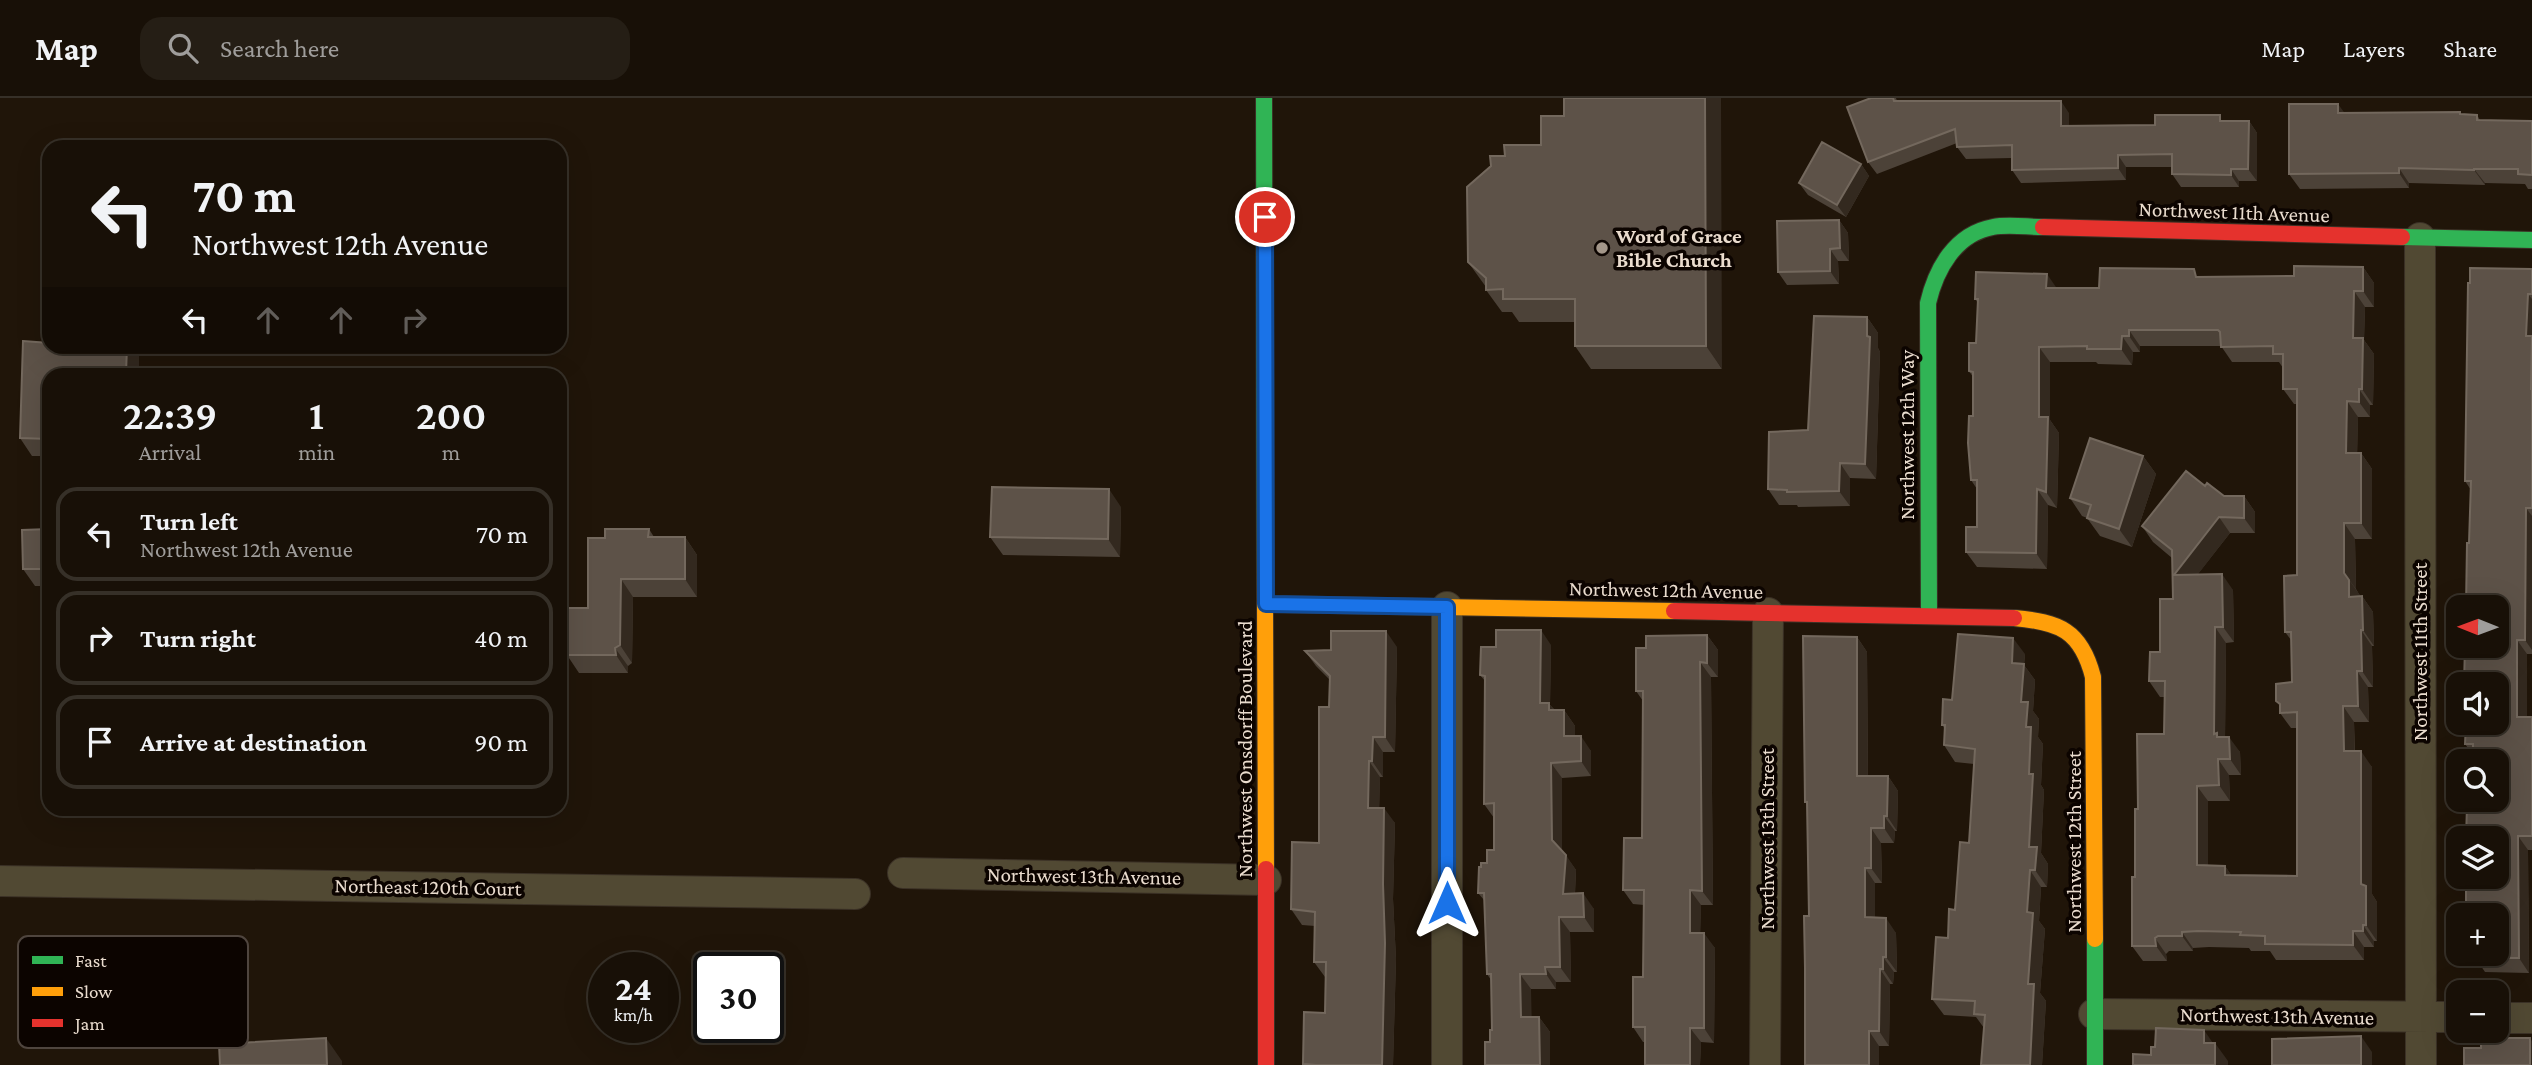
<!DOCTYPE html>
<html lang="en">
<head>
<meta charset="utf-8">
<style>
  :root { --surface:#181007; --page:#251e15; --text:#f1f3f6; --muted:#9f9d9b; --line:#363028 }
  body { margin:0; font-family:"Crimson Pro",serif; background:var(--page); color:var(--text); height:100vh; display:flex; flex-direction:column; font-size:26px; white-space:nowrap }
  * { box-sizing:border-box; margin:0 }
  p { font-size:23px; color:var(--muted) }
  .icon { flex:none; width:38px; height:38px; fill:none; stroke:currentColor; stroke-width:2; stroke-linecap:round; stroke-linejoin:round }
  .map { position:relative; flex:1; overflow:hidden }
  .details { position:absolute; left:42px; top:270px; width:525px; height:448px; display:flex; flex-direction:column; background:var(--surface); border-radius:21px; box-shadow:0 7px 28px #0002,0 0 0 2px var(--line) }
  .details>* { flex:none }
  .guide { position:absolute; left:42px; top:42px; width:525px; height:214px; border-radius:21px; box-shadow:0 7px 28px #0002,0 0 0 2px var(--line); background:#181007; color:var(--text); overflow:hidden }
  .needle { width:46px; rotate:271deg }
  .fabs { position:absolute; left:2446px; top:497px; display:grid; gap:14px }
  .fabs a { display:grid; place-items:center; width:63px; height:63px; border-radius:14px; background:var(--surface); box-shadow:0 7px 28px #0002,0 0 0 2px var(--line); font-size:35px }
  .speed { position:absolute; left:588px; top:854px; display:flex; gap:14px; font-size:35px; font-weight:700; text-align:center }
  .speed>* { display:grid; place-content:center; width:91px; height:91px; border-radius:50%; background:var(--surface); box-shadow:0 7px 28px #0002,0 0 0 2px var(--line); line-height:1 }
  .speed small { font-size:18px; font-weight:400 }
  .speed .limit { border:4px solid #111; border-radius:10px; background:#fff; color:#111 }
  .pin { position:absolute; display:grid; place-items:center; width:60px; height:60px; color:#fff; margin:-30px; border:4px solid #fff; border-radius:50%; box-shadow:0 2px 7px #0007 }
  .me { position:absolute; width:77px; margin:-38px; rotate:0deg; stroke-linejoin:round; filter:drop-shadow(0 0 5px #0008) }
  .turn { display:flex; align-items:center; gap:24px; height:147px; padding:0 35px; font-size:32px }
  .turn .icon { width:91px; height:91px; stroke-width:2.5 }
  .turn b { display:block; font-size:49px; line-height:60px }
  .lanes { display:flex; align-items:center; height:66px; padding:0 35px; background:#0003; justify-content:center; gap:35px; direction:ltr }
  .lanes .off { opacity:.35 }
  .eta { display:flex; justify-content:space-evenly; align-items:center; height:119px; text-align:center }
  .eta b { font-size:42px; font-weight:600; line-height:49px }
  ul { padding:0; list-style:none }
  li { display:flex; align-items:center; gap:21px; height:94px; margin:0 14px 10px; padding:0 21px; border:4px solid var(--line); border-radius:21px }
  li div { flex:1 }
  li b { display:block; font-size:26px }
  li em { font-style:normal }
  header { display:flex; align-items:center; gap:42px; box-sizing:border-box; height:98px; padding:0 35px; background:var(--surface); border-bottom:2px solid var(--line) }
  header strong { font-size:33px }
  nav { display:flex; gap:38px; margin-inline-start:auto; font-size:24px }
  .search { width:490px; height:63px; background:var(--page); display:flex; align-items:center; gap:18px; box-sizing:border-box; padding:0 24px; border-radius:21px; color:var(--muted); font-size:26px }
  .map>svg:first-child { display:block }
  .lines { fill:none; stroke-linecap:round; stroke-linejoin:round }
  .street-casing { stroke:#3b3126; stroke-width:32 }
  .fast-casing { stroke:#3b3126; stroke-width:18 }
  .slow-casing { stroke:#3b3126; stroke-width:18 }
  .jam-casing { stroke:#3b3126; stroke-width:18 }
  .street { stroke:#514933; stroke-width:30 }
  .fast { stroke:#30b455; stroke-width:16 }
  .slow { stroke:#ff9f0a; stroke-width:16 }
  .jam { stroke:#e5322d; stroke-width:16 }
  .wall { fill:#4c4238 }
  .shaded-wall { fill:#33291f }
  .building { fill:#5d5248; stroke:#73685d; stroke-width:2 }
  .route-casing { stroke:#114b97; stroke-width:18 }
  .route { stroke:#1a73e8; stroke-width:12 }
  .poi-dot { fill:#a39689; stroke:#0c0400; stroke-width:2.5 }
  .labels { text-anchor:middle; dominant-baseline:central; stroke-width:7; stroke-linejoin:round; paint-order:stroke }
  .street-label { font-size:21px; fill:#eadcce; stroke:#0c0400 }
  .poi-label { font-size:21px; font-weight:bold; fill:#eadcce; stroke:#0c0400; text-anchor:start }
  .key { fill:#0c0400; stroke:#4f453e; stroke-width:2 }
  .key-label { font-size:19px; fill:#eadcce }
</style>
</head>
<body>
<header>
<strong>Map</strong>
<div class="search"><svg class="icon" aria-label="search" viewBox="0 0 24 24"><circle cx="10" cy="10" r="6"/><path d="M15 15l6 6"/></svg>Search here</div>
<nav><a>Map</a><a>Layers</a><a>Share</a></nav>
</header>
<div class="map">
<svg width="2532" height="967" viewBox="0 0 2532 967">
  <rect width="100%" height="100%" fill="#201509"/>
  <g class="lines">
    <g class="street-casing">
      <path id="street" d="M2420,140L2421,967
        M903,775L1266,782
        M0,783L855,796
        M2094,916L2459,919
        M2497,920H2532
        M1447,967V509
        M1765,967L1768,515"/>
    </g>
    <g class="fast-casing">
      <path id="fast" d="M1264,0L1265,504
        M2402,139L2532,142
        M1929,518L1928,205C1936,171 1955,136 1993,129C2008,126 2027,129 2043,129
        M2095,841V967"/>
    </g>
    <g class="slow-casing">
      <path id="slow" d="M1265,504L1266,771
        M1266,506L1674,513
        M2014,520C2059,524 2081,532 2093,579L2095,841"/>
    </g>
    <g class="jam-casing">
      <path id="jam" d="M2043,129L2402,139
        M1674,513L2014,520
        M1266,771V967"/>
    </g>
    <use href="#street" class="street"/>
    <use href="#fast" class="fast"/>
    <use href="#slow" class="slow"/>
    <use href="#jam" class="jam"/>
  </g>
  <path class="wall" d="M1871,0H1896L1897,3L2069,15V27H2155L2224,23H2249L2257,35V83H2239V89H2181L2172,76V69H2126V82L2021,85L2012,72V60L1966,61L1957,49V45L1877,76L1868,64Z
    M2460,14L2461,16L2477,17L2480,22L2532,23V91H2528L2525,86L2485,85V87L2409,85V90L2300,91L2289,76L2345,15Z
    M1564,18L1722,271H1591L1575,248V224H1519L1512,214H1502L1486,192V189L1468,164L1505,58L1541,47Z
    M1861,66L1869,78L1846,119L1808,97L1799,85Z
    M1839,122L1848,135L1849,163H1838L1839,186L1787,187L1778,174Z
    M2363,169L2374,185V209H2365L2364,242L2374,256L2373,307H2370V319H2358L2357,355H2361L2372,371V441H2355L2356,491L2360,498H2362L2373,514L2374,548H2372L2373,589H2368L2369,624H2354L2355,653L2372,669V796L2377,804V843H2374V849H2364V862H2276L2270,853H2251L2249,850L2209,849L2193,850V853H2169L2166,856L2167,863H2143L2132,848L2138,711L2164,636L2165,599H2160L2149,583L2160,554L2173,501L2172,460L2153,444L2142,428L2205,388L2224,398H2244L2255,414V435H2230L2197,477L2233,492L2234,544L2226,545L2225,639L2240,654L2241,677H2229L2230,703H2208V768H2225L2231,777L2297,778V630H2291L2280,615V608L2276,603L2292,584L2291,542L2285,534L2297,477V306H2294L2283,291V270L2279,264H2232L2221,248H2140V254H2133L2132,267L2098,266L2096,264H2050V322L2059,335L2057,410L2048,407L2047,471L1977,469L1966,454L1977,429V391L1971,382L1973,318V279L1969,273L1976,245L1978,205L1975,201L2056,190H2099L2199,179L2294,178Z
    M2532,171V556H2527V619H2532V752H2528L2529,875L2485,874L2473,856H2497L2474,709L2473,657L2465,646L2471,392L2465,383Z
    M1867,219L1878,235V250L1880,254L1876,381L1850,380V408L1798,409L1797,407H1779L1768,391L1808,332Z
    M23,243L139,255L49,276V358H32L20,340Z
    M2143,358L2156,376L2132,449L2100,438L2087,420L2082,418L2070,400Z
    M1121,409L1120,459L1003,457L990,439Z
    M49,431V488H35L23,471Z
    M649,431L654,439H685L697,457V499H633L632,565L628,568V575H579L567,557L588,510L605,440Z
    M1707,537L1718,552V579H1711L1713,807H1701L1700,835L1715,850L1714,945L1701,944L1700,967H1645V944H1643L1633,929L1643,879L1644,807L1633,806L1623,792L1642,740L1643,603L1636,593Z
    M1857,539L1867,554L1868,678H1888L1898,693L1897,733H1895L1894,745H1881L1882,785H1875V820L1896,835L1897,874H1894L1893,886H1890L1889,948H1879V967L1809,818L1807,706L1805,704Z
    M1551,547L1550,607L1555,612H1564L1575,628V638L1591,653V678L1562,680V753L1576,772L1575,796L1594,811V834H1570L1571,884H1556V891H1531V919H1539L1550,934V967H1485L1492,932L1491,882L1487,876L1484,802L1478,795L1481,769L1487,765L1494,752V720L1484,706L1485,583L1480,577Z
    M1397,549L1395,654H1383V679H1380L1379,710L1395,725L1393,801L1396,861L1393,967H1304L1303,966L1325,915V879L1314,864L1315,828L1302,827L1291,811L1319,745L1329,609L1330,582L1316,568L1305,553Z
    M2025,556L2024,567L2035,582L2033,613L2039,621L2038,639L2043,646L2041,687L2044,692L2041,755L2048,766L2047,789H2041L2039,823L2045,831L2040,895L2046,903L2042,967H1981L1984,930L1976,919L1944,917L1932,901L1955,812L1969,745L1974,666L1955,664L1944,647L1945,631L1942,627L1952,602Z"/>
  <path class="shaded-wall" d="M1705,0H1721L1722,271L1706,248Z
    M2061,3L2069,15V40L2061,28Z
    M2338,6L2349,21L2338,15Z
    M2249,23L2257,35V83L2248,71Z
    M2118,57L2126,69V82L2118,70Z
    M1861,66L1869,78L1846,119L1837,107Z
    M2399,70L2409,85V90L2399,75Z
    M2231,71L2239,83V89L2231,77Z
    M2474,71L2485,85V87L2474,72Z
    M1839,122L1848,135L1849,163L1840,150Z
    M1830,151L1838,163L1839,186L1830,173Z
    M2363,169L2374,185V209L2363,193Z
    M2047,176L2058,192L2046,190Z
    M2354,193L2365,209L2364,242L2374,256L2373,307L2362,291L2353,240Z
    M2528,196L2532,201V246L2526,238Z
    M1867,219L1878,235V250L1880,254L1876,381L1865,366Z
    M2129,232L2140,248V254L2129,238Z
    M2122,238L2133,254L2132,267L2121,251Z
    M127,248H134L139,255V276H126Z
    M2039,249L2050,264V322L2059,335L2057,410L2046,394L2039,319Z
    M2359,291L2370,307V319L2359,304Z
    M2347,303L2358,319L2357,371L2346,355Z
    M2361,355L2372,371V441L2361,425Z
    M2143,358L2156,376L2132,449L2119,431Z
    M1840,365L1850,380V408L1839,393Z
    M1109,391L1121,409L1120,459L1108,441Z
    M2037,391L2048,407L2047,471L2036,455Z
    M2244,398L2255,414V435L2244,420Z
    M2526,410L2532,418V552L2525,542Z
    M2219,419L2230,435L2185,493L2174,477Z
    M2344,425L2355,441L2356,491L2344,475Z
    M685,439L697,457V499L685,481Z
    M2222,476L2233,492L2234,544L2223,529Z
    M621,481L633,499L632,565L620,547Z
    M2349,482L2360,497V514L2349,499Z
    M2362,498L2373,514L2374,548L2363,532Z
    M2215,529L2226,545L2225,648L2214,636Z
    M1541,532L1551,547L1550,607L1560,620L1540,605Z
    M2361,532L2372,548L2373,589L2362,573Z
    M1386,533L1397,549L1395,654L1385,639Z
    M1707,537L1718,552V579L1707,565Z
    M1857,539L1867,554L1868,693L1857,678Z
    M2013,540L2025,556L2024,567L2035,582L2033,613L2039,621L2038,639L2043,646L2041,687L2044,692L2041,755L2048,766L2047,789L2035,772L2029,749L2026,629L2012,565Z
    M2517,542L2527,556V633L2517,619Z
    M615,550L628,568V575L616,557Z
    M1700,564L1711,579L1713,807L1702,793Z
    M2357,573L2368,589L2369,624L2358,608Z
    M2343,608L2354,624L2355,669L2344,653Z
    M1564,612L1575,628V653L1564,638Z
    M1581,638L1591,653V678L1581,663Z
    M1373,639L1383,654V679L1372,663Z
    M2229,639L2240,654L2241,677L2230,661Z
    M2361,653L2372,669V796L2377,804V843L2366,827L2361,786Z
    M2218,661L2229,677L2230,703L2219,687Z
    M1369,663L1380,679L1379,725L1368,710Z
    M1551,665L1562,680V757L1552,742Z
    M1888,678L1898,693L1897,733L1887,718Z
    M2197,688L2208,703V783L2197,767Z
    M1384,710L1395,725L1393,801L1396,861L1393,967H1382Z
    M1884,718L1895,733L1894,745L1884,730Z
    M1871,730L1881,745L1882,785L1871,770Z
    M2518,738L2528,752L2529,875L2519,860Z
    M1566,757L1576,772L1574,811L1563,796Z
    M2225,768L2236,784L2225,777Z
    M1865,770L1875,785V834L1865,819Z
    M2030,772L2041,789L2039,823L2045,831L2040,895L2046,903L2042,967H2030L2027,814Z
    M1690,792L1701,807L1700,850L1690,835Z
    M1583,795L1594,811V834L1584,819Z
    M1559,819L1570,834L1571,884L1560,869Z
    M1886,820L1896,835L1897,874L1886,859Z
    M2363,827L2374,843V849L2363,833Z
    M2353,833L2364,849V862L2353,847Z
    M2182,834L2193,850V853L2182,838Z
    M1704,835L1715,850L1714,945L1704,930Z
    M2155,840L2166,856L2167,863L2156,848Z
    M1883,859L1894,874L1893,886L1883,871Z
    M1545,869L1556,884V891L1546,876Z
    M1880,871L1890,886L1889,948L1879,933Z
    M1520,876L1531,891L1532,934L1521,919Z
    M1539,919L1550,934V967H1540Z
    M1690,930L1701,944L1700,967H1690Z
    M2204,932L2215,948V945L2228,963V967H2215L2204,945Z
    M1869,933L1879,948V967H1869Z
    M2361,938L2372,954V967H2361Z
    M326,940L342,963V967H327Z
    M2530,940L2532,943V967H2530Z"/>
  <path class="building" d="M1564,0H1705L1706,248H1575V201H1503V191L1486,192V180L1468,164L1467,89L1491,68L1490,58H1505L1504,47H1541V18H1564Z
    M1871,0H1893L1894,3H2061V28L2155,27V17H2220V23H2249L2248,71H2231V77L2172,76V56L2118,57V70L2012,72V47L1957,49L1955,31L1868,64L1847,9Z
    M2289,6H2338V15L2460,14V16L2477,17V22L2532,23V77L2518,76V71H2474V72L2399,70V75L2289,76Z
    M1822,44L1861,66L1837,107L1799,85Z
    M1839,122L1840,150L1830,151V173L1778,174L1777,123Z
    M2294,168L2363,169V193H2354L2353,240H2363L2362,291H2359V304L2347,303L2346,355H2361V425H2344V475L2349,482V499L2362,498L2363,532H2361L2362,573H2357L2358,608H2343L2344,653H2361V786L2366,788V827H2363V833H2353V847L2265,846V838L2240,837L2241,834L2198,833L2182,834V838H2158L2155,840L2156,848H2132V779H2135V711H2138L2137,636H2164L2165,583H2149L2150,554H2160V501H2173L2172,452L2142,428L2186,373L2205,388L2207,385L2224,398H2244V420L2219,419L2174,477L2222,476L2223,529H2215L2214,636L2217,635V639H2229L2230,661H2218L2219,687L2197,688V767L2225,768V777L2297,778V614L2280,615V606L2276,603V586L2292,584L2291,534H2285L2284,478L2297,477V291H2283V256H2273V248L2221,249L2220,234L2218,232H2129V238H2122L2121,251H2087V248L2039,249V319H2048L2046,394L2037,391L2036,455L1966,454V429H1977V382H1971L1968,345L1969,318H1973V274L1969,273V245H1976L1978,201H1975L1976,174L2047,176L2046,190H2099L2100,170L2194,171L2196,179L2294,178Z
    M2470,170L2532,171V196H2528L2526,238H2532L2531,291H2532V410H2526L2525,542H2517V619H2532V738H2518L2519,860H2475L2476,856H2497V817H2466V779H2497V740H2466L2467,708L2474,709V702H2497V663H2473V646H2465L2466,625H2497V586H2464L2465,548H2497V509H2466L2467,445H2469L2471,383H2465L2468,185H2470Z
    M1814,218L1867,219V238L1870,239L1865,366L1840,365L1839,393L1787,394V392L1768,391L1769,334L1808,332Z
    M23,243L49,245V248H127L126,276H49V341L20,340Z
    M2090,340L2143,358L2119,431L2087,420L2091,407L2070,400Z
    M992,389L1109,391L1108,441L990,439Z
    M49,431V471H23L22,432Z
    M605,431H649L648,439H685V481H621L620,547L615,550L616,557H567V510H588V440H605Z
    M1496,532H1541L1540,605H1549V612H1564V638H1581V663L1551,665L1552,742L1566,757L1563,796L1583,795L1584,819H1559L1560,869H1545L1546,876H1520L1521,919H1539L1540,967H1485V944H1490V932H1492L1491,876H1487L1484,795H1478L1479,769H1481V765H1487V752H1494V705L1484,706L1485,578L1480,577L1481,549H1496Z
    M1331,533H1386L1385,639H1373L1372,663H1369L1368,710H1384L1383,786L1385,845L1382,967H1316L1303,966L1304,914L1325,915L1326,864H1314L1315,814L1291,811L1292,744L1319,745V609H1329L1330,578L1305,553L1331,552Z
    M1958,536L2013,540L2012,565L2024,566L2021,604H2028L2026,629H2031L2029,676H2033L2029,749H2037L2035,772H2030L2027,814L2033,815L2028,886H2034L2030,967H1981L1985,917L1974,916L1975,903L1932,901L1936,839L1948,840L1949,811L1955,812L1960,744L1969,745L1975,651L1944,647L1945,627H1942L1943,601L1952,602Z
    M1707,537V565L1700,564L1702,793L1690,792V835H1704V930H1690V967H1645V929H1633V879H1643L1644,792H1623L1624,740H1642L1643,593H1636V550H1646V538Z
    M1803,538L1857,539V678H1888L1887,718H1884V730H1871V770H1865V819L1886,820V859H1883V871H1880L1879,933H1869V967H1805V870L1804,818H1809L1807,704H1805Z
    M2156,930L2204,932V945H2215V967H2133V956L2151,957V949H2155Z
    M2361,938V967H2272V941Z
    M326,940L327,967H220L219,946Z
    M2481,940H2530V967H2464V950H2481Z"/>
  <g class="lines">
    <g class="route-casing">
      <path id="route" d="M1265,119L1266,506L1447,509V805"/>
    </g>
    <use href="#route" class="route"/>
  </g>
  <circle class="poi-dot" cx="1602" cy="150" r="7"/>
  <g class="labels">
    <g class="street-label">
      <text transform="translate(2234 114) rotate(2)">Northwest 11th Avenue</text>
      <text transform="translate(1907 337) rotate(-90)">Northwest 12th Way</text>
      <text transform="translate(1666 492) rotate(1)">Northwest 12th Avenue</text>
      <text transform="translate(2420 554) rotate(-90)">Northwest 11th Street</text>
      <text transform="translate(1245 651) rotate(-90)">Northwest Onsdorff Boulevard</text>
      <text transform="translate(1767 741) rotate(-90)">Northwest 13th Street</text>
      <text transform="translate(2074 744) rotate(-90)">Northwest 12th Street</text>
      <text transform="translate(1084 778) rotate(1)">Northwest 13th Avenue</text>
      <text transform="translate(428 789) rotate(1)">Northeast 120th Court</text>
      <text transform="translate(2277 918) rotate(1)">Northwest 13th Avenue</text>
    </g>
    <g class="poi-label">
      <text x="1616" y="138">Word of Grace<tspan x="1616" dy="24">Bible Church</tspan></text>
    </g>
  </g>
  <rect x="18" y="838" width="230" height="112" rx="10" class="key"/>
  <rect x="32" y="858" width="31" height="8" fill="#30b455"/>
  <rect x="32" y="889" width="31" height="9" fill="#ff9f0a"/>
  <rect x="32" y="921" width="31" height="8" fill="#e5322d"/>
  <g class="key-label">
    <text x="75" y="869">Fast</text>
    <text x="75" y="900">Slow</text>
    <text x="75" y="932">Jam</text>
  </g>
</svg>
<div class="fabs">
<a><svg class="needle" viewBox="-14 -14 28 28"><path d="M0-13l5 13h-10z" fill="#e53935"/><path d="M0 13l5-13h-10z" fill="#9f9d9b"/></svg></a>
<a><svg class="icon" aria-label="sound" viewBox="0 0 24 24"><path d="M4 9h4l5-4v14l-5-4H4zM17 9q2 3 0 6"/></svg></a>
<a><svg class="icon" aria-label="search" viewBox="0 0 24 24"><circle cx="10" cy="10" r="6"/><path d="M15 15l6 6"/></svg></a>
<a><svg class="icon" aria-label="layers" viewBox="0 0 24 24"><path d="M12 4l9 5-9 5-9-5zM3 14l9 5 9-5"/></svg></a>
<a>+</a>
<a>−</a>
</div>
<div class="speed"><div>24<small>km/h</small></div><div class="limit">30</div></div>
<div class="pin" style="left:1265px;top:119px;background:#d93025"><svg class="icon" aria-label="arrive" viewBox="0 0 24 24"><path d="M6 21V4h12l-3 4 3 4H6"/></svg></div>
<svg class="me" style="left:1447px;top:805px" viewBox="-20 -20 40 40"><path d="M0-17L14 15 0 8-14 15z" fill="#1a73e8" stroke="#fff" stroke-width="4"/></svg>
<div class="guide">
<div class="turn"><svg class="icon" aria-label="left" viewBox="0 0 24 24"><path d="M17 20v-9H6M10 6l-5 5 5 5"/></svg><div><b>70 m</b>Northwest 12th Avenue</div></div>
<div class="lanes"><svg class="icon" aria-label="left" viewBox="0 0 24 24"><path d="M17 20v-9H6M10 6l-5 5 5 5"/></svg><svg class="icon off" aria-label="ahead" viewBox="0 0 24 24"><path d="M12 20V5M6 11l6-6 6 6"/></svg><svg class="icon off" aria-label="ahead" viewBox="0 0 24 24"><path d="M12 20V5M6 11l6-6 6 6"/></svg><svg class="icon off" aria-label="right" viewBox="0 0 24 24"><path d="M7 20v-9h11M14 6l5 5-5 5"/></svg></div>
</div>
<section class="details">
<div class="eta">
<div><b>22:39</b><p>Arrival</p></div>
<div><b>1</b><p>min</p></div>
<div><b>200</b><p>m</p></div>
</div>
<ul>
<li><svg class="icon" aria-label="left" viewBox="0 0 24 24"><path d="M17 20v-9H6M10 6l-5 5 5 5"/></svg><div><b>Turn left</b><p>Northwest 12th Avenue</p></div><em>70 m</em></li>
<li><svg class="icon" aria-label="right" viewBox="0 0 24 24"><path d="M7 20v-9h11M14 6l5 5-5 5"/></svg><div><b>Turn right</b></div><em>40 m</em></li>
<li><svg class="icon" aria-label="arrive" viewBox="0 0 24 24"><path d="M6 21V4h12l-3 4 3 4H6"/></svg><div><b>Arrive at destination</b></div><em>90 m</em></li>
</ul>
</section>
</div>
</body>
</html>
